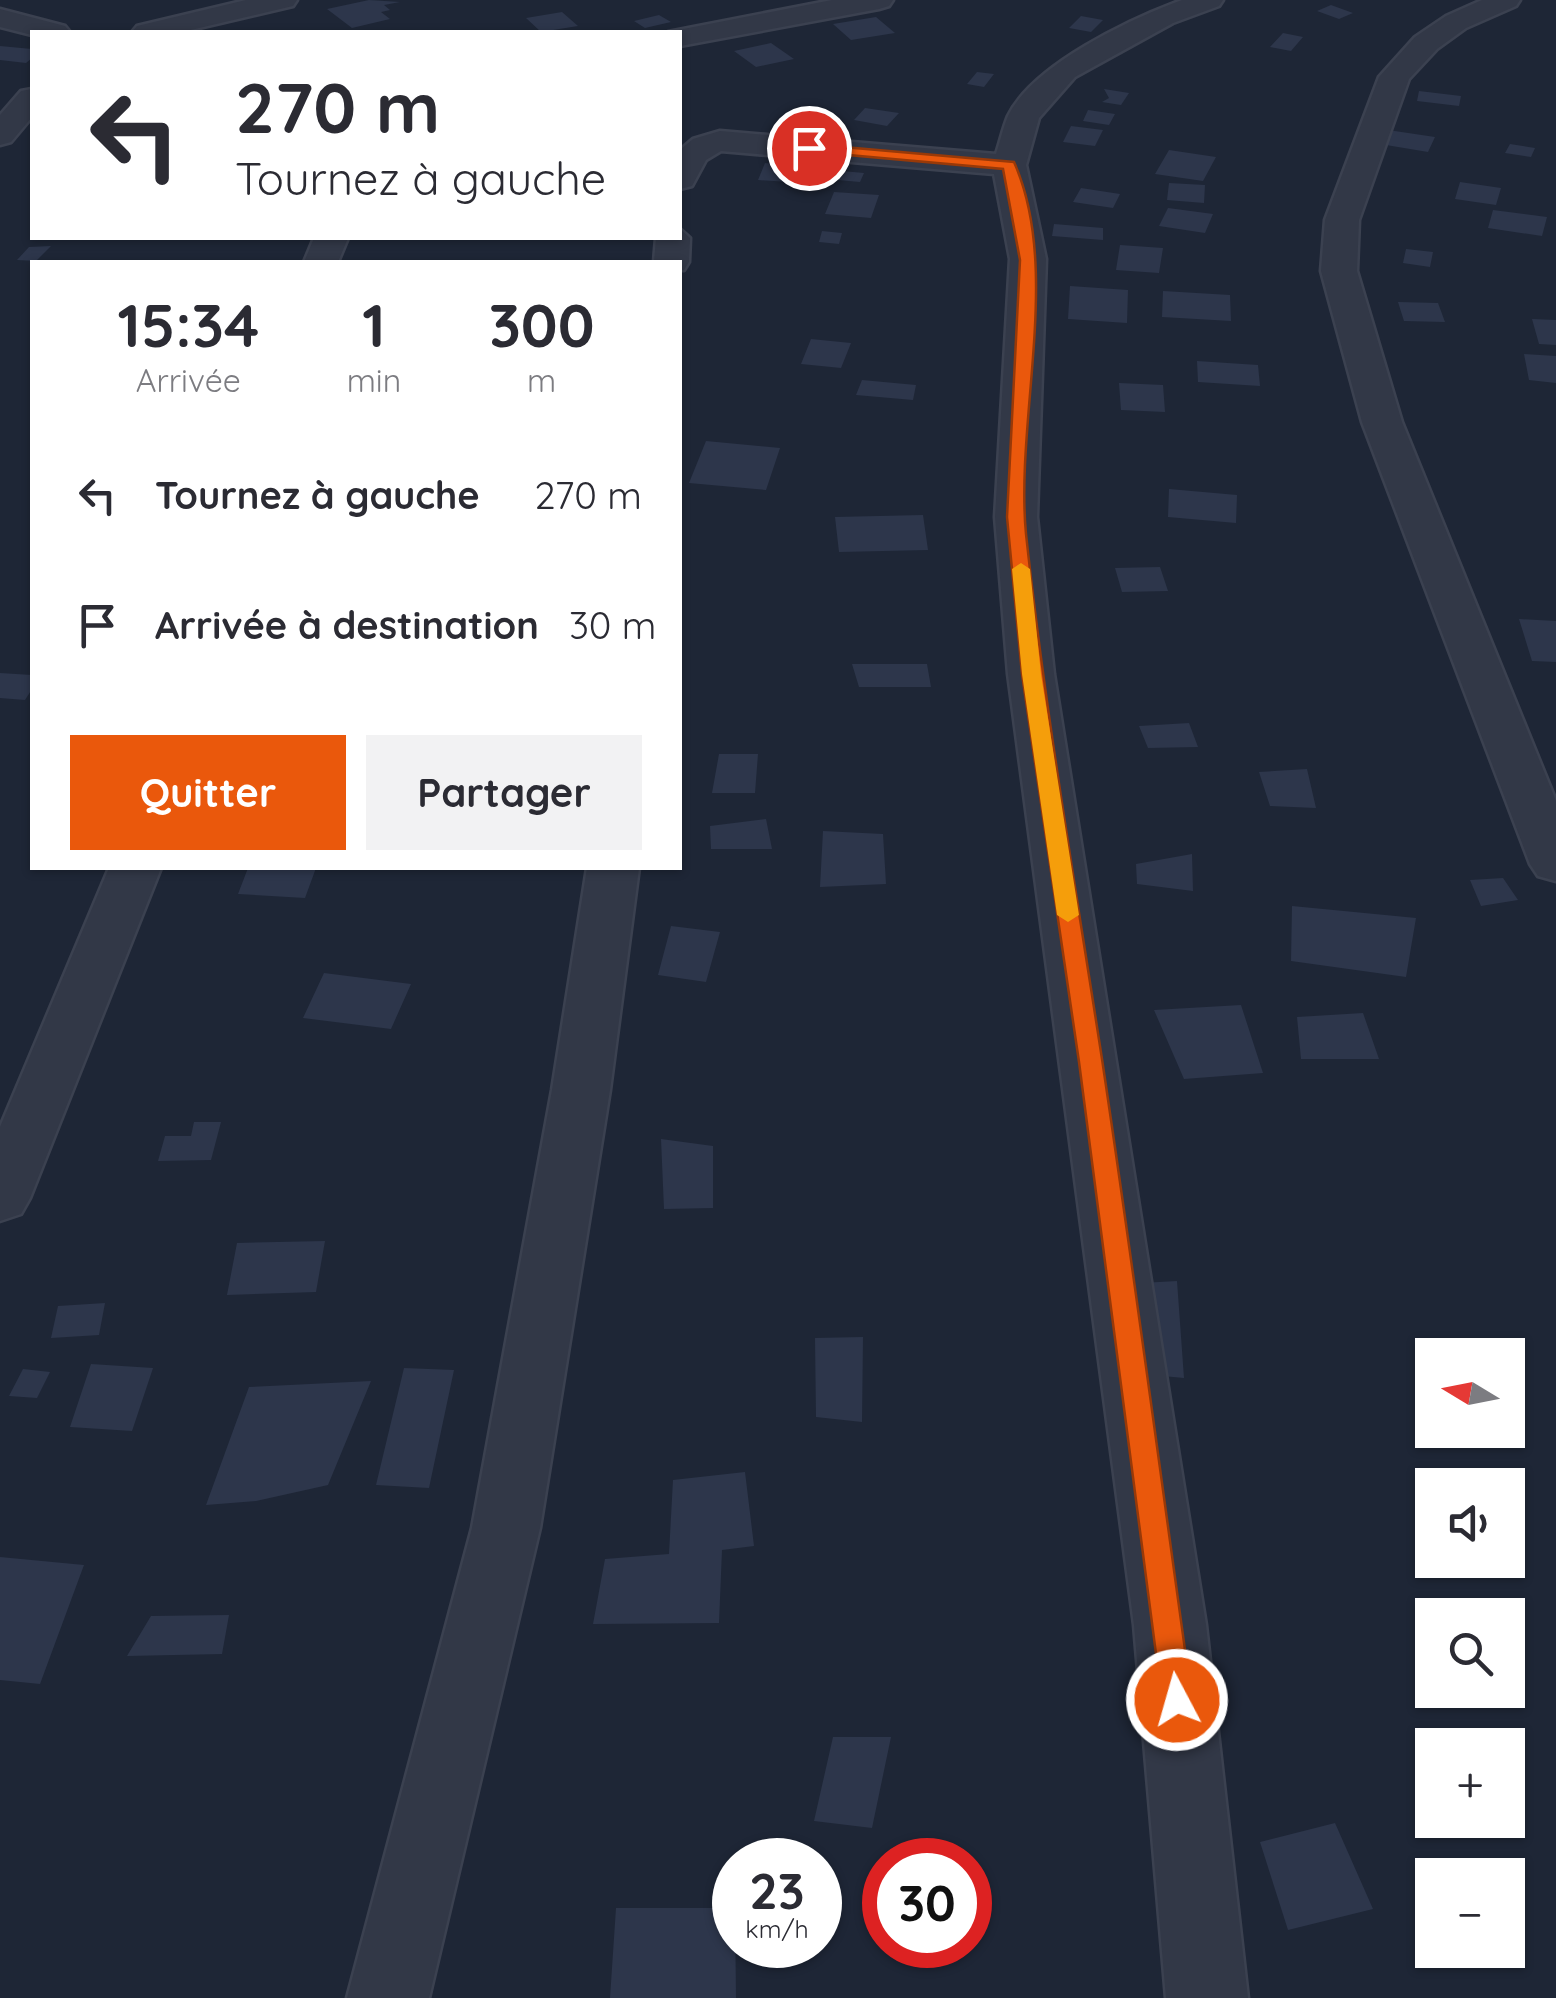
<!DOCTYPE html>
<html lang="fr">
<head>
<meta charset="utf-8">
<style>
  :root { --surface:#fff; --page:#f2f2f3; --text:#2b2b33; --muted:#7c7c81; --accent:#ea580c }
  body { margin:0; font-family:Quicksand,sans-serif; background:var(--page); color:var(--text); height:100vh; display:flex; flex-direction:column; font-size:38px; white-space:nowrap }
  * { box-sizing:border-box; margin:0 }
  p { font-size:32px; color:var(--muted) }
  .icon { flex:none; width:55px; height:55px; fill:none; stroke:currentColor; stroke-width:2; stroke-linecap:round; stroke-linejoin:round }
  .map { position:relative; flex:1; overflow:hidden }
  .side { position:absolute; left:30px; top:260px; width:652px; height:610px; display:flex; flex-direction:column; background:var(--surface); border-radius:0px; box-shadow:0 2px 8px #0004 }
  .side>* { flex:none }
  .guide { position:absolute; left:30px; top:30px; width:652px; height:210px; border-radius:0px; box-shadow:0 2px 8px #0004; background:#fff; color:var(--text); overflow:hidden }
  .needle { width:65px; rotate:280deg }
  .buttons { position:absolute; left:1415px; top:1338px; display:grid; gap:20px }
  .buttons a { display:grid; place-items:center; width:110px; height:110px; border-radius:0px; background:var(--surface); box-shadow:0 2px 8px #0004; font-size:50px }
  .speed { position:absolute; left:712px; top:1838px; display:flex; gap:20px; font-size:50px; font-weight:700; text-align:center }
  .speed>* { display:grid; place-content:center; width:130px; height:130px; border-radius:50%; background:var(--surface); box-shadow:0 2px 8px #0004; line-height:1 }
  .speed small { font-size:25px; font-weight:400 }
  .speed .limit { border:15px solid #d22; background:#fff; color:#111 }
  .pin { position:absolute; display:grid; place-items:center; width:85px; height:85px; color:#fff; margin:-42px; border:5px solid #fff; border-radius:50%; box-shadow:0 2px 10px #0007 }
  .me { position:absolute; width:110px; margin:-55px; rotate:354deg; stroke-linejoin:round; filter:drop-shadow(0 0 8px #0008) }
  .turn { display:flex; align-items:center; gap:35px; height:210px; padding:0 40px; font-size:45px }
  .turn .icon { width:130px; height:130px; stroke-width:2.5 }
  .turn b { display:block; font-size:70px; line-height:85px }
  .eta { display:flex; justify-content:space-evenly; align-items:center; height:170px; text-align:center }
  .eta b { font-size:60px; font-weight:700; line-height:70px }
  .cta { display:flex; gap:20px; margin-top:auto; padding:20px 40px }
  .cta a { flex:1; height:115px; border-radius:0px; background:var(--accent); color:#fff; font-size:40px; font-weight:700; line-height:115px; text-align:center }
  .cta a+a { background:var(--page); color:var(--text) }
  ul { padding:0; list-style:none }
  li { display:flex; align-items:center; gap:30px; height:130px; padding:0 40px }
  li div { flex:1 }
  li b { display:block; font-size:38px }
  li em { font-style:normal }
  .map>svg:first-child { display:block }
  .building { fill:#2d364b }
  .lines { fill:none; stroke-linecap:round; stroke-linejoin:round }
  .minor-casing { stroke:#3b4150; stroke-width:5 }
  .minor { fill:#323847; fill-rule:evenodd }
  .route { fill:#ea580c; stroke:#983908; stroke-width:2.5 }
  .slow { fill:#f59e0b }
</style>
</head>
<body>
<div class="map">
<svg width="1556" height="1998" viewBox="0 0 1556 1998">
  <rect width="100%" height="100%" fill="#1e2636"/>
  <path class="building" d="M369,0L400,2L384,5L390,10L381,12L390,19L352,28L327,9Z
    M1331,5L1353,13L1339,19L1317,11Z
    M562,12L578,26L541,32L526,18Z
    M659,15L671,22L645,28L634,21Z
    M1081,16L1103,20L1091,32L1069,28Z
    M876,17L895,33L851,40L833,24Z
    M1283,33L1303,37L1291,51L1270,47Z
    M771,43L794,59L756,67L734,51Z
    M0,46L32,49V58L26,63L0,60Z
    M977,72L994,74L984,87L967,84Z
    M1104,89L1129,93L1121,105L1102,102L1109,98Z
    M1419,91L1461,96L1459,106L1417,101Z
    M865,108L899,113L887,126L854,120Z
    M1088,110L1115,114L1109,125L1083,121Z
    M1071,126L1103,130L1095,146L1063,142Z
    M1388,130L1435,137L1428,152L1380,144Z
    M1510,144L1535,148L1531,157L1505,153Z
    M1169,150L1216,157L1203,181L1155,174Z
    M765,163L797,167L789,182L758,180Z
    M831,170L864,173L860,182L826,179Z
    M1460,182L1501,188L1496,205L1455,199Z
    M1169,183L1205,185L1204,203L1167,200Z
    M1081,188L1120,194L1113,208L1073,202Z
    M834,192L879,195L871,218L825,214Z
    M1168,208L1213,214L1205,233L1159,226Z
    M1493,210L1547,217L1542,236L1488,228Z
    M1054,224L1103,228V240L1052,236Z
    M822,231L842,233L839,244L819,242Z
    M1120,245L1163,248L1159,273L1116,270Z
    M51,246L36,261L17,260L29,247Z
    M1406,249L1433,252L1430,267L1403,263Z
    M1070,286L1128,290L1127,323L1068,319Z
    M1163,291L1230,295L1231,321L1162,317Z
    M1398,302L1438,303L1445,322L1404,321Z
    M1532,319L1556,320V345L1539,344Z
    M811,339L851,343L841,368L801,364Z
    M1524,354L1556,356V383L1529,380Z
    M1197,361L1258,365L1260,386L1198,382Z
    M862,380L916,385L913,400L856,395Z
    M1119,383L1163,385L1165,412L1121,410Z
    M706,441L780,448L766,490L689,483Z
    M1169,489L1237,495L1236,523L1168,517Z
    M923,515L928,550L839,552L835,517Z
    M1160,567L1168,591L1122,592L1115,568Z
    M1519,619L1556,621V662L1532,661Z
    M852,664H927L931,687H859Z
    M0,673L32,675V689L25,700L0,698Z
    M1189,723L1198,747L1148,748L1139,726Z
    M719,754H758L755,793H712Z
    M1307,769L1316,808L1270,806L1259,772Z
    M766,819L772,849H711L710,826Z
    M823,831L883,834L886,884L820,887Z
    M1192,854L1193,891L1137,884L1136,864Z
    M248,868H316L305,898L238,894Z
    M1503,878L1518,900L1481,906L1470,880Z
    M1292,906L1416,918L1406,977L1291,961Z
    M671,926L720,932L706,982L658,975Z
    M324,973L411,984L391,1029L303,1018Z
    M1241,1005L1263,1073L1184,1079L1154,1010Z
    M1363,1013L1379,1059H1301L1297,1017Z
    M194,1122H221L211,1160L158,1161L165,1136H191Z
    M661,1139L713,1146V1208L664,1209Z
    M325,1241L316,1292L227,1295L237,1243Z
    M1177,1281L1184,1378L1141,1374V1283Z
    M105,1303L99,1335L51,1338L58,1306Z
    M863,1337L862,1422L816,1417L815,1338Z
    M91,1364L153,1368L132,1431L70,1427Z
    M404,1368L454,1370L429,1488L376,1485Z
    M23,1369L50,1372L37,1398L9,1396Z
    M371,1381L328,1485L256,1501L206,1505L249,1387Z
    M745,1472L754,1546L722,1550L719,1623L593,1624L605,1559L669,1554L673,1480Z
    M0,1557L84,1565L40,1684L0,1680Z
    M229,1615L222,1654L127,1656L151,1616Z
    M833,1737H891L872,1828L814,1821Z
    M1335,1823L1373,1909L1288,1930L1260,1842Z
    M616,1908H735L736,1998H610Z"/>
  <g class="lines">
    <g class="minor-casing">
      <path id="minor" d="M246,0H297L293,6L182,32H132L137,26Z
        M832,0H893L889,6L879,9L680,46V32H668Z
        M1182,0H1223L1219,6L1173,23L1075,77L1039,118L1026,165L1046,259L1037,517L1054,674L1206,1625L1248,1998H1166L1134,1625L1008,674L995,517L1010,259L994,174L721,151L706,160L692,186L680,189V150L693,139L720,131L996,154C1000,142 1003,128 1008,116C1033,65 1130,19 1182,0Z
        M1482,0H1520L1516,6L1466,28L1437,49L1409,79L1359,220L1357,271L1402,422L1556,801V881L1538,876L1530,864L1362,422L1321,271L1325,220L1379,77L1415,37L1446,16Z
        M0,9L65,26L70,32L32,35L0,27Z
        M32,89V117L11,142L0,145V115L21,91Z
        M680,229L690,238L689,262L684,270H680V262H654L656,238H680Z
        M314,238H348L338,262H304Z
        M109,868H161L30,1198L21,1214L0,1221V1127Z
        M587,868H639L610,1090L540,1528L429,1998H347L472,1528L552,1090Z"/>
    </g>
    <use href="#minor" class="minor"/>
  </g>
  <path class="route" d="M809,144L1014,162C1062,269 1015,419 1026,534C1045,710 1075,884 1102,1059C1134,1272 1162,1486 1192,1700L1188,1710L1177,1714L1167,1710L1162,1700L1079,1062L1022,674L1007,517L1020,260L1003,169L804,151L803,148Z"/>
  <path class="slow" d="M1021,563L1030,569L1041,674L1079,915L1068,922L1057,915L1022,674L1012,569Z"/>
</svg>
<div class="buttons">
<a><svg class="needle" viewBox="-14 -14 28 28"><path d="M0-13l5 13h-10z" fill="#e53935"/><path d="M0 13l5-13h-10z" fill="#7c7c81"/></svg></a>
<a><svg class="icon" aria-label="sound" viewBox="0 0 24 24"><path d="M4 9h4l5-4v14l-5-4H4zM17 9q2 3 0 6"/></svg></a>
<a><svg class="icon" aria-label="search" viewBox="0 0 24 24"><circle cx="10" cy="10" r="6"/><path d="M15 15l6 6"/></svg></a>
<a>+</a>
<a>−</a>
</div>
<div class="speed"><div>23<small>km/h</small></div><div class="limit">30</div></div>
<div class="pin" style="left:809px;top:148px;background:#d93025"><svg class="icon" aria-label="arrive" viewBox="0 0 24 24"><path d="M6 21V4h12l-3 4 3 4H6"/></svg></div>
<svg class="me" style="left:1177px;top:1700px" viewBox="-20 -20 40 40"><circle r="17" fill="#ea580c" stroke="#fff" stroke-width="3"/><path d="M0-11L8 9 0 5-8 9z" fill="#fff"/></svg>
<div class="guide">
<div class="turn"><svg class="icon" aria-label="left" viewBox="0 0 24 24"><path d="M17 20v-9H6M10 6l-5 5 5 5"/></svg><div><b>270 m</b>Tournez à gauche</div></div>
</div>
<section class="side">
<div class="eta">
<div><b>15:34</b><p>Arrivée</p></div>
<div><b>1</b><p>min</p></div>
<div><b>300</b><p>m</p></div>
</div>
<ul>
<li><svg class="icon" aria-label="left" viewBox="0 0 24 24"><path d="M17 20v-9H6M10 6l-5 5 5 5"/></svg><div><b>Tournez à gauche</b></div><em>270 m</em></li>
<li><svg class="icon" aria-label="arrive" viewBox="0 0 24 24"><path d="M6 21V4h12l-3 4 3 4H6"/></svg><div><b>Arrivée à destination</b></div><em>30 m</em></li>
</ul>
<div class="cta"><a>Quitter</a><a>Partager</a></div>
</section>
</div>
</body>
</html>
